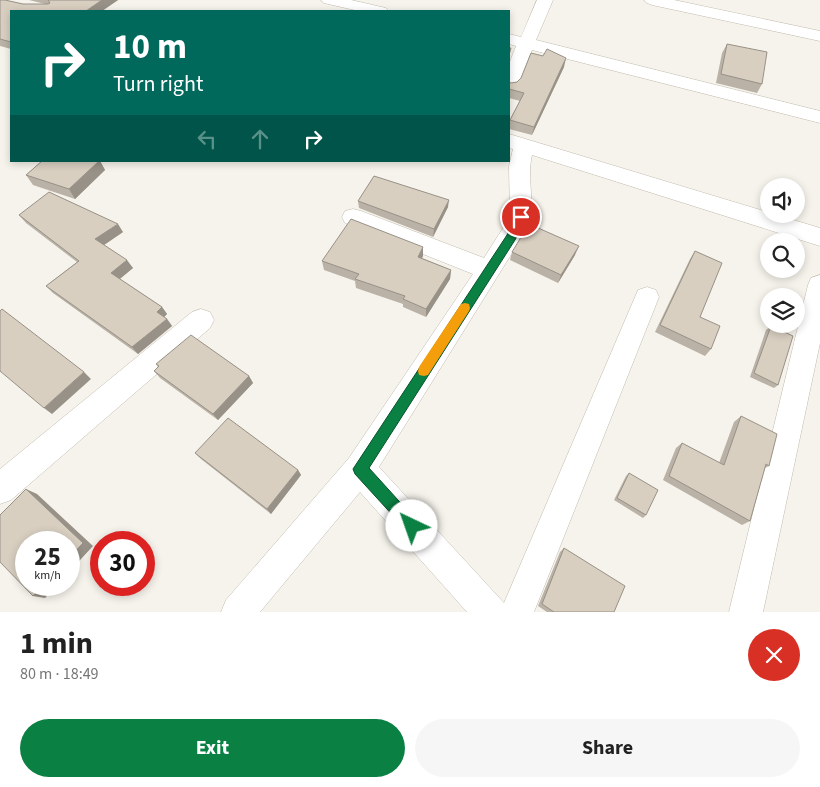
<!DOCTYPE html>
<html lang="en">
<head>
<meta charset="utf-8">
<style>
  :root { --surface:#fff; --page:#f6f6f6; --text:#222; --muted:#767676; --accent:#0b8043 }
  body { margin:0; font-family:"Source Sans 3",sans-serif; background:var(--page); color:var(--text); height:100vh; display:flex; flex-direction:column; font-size:19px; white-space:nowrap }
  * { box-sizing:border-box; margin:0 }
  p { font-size:16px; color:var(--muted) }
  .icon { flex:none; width:28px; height:28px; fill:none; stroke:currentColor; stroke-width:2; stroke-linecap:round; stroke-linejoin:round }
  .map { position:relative; height:612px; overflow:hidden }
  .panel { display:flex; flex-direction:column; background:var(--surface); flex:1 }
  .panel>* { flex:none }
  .top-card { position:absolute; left:10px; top:10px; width:500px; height:152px; border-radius:0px; box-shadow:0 2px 8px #0003; background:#00695c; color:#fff; overflow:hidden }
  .buttons { position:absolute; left:760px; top:178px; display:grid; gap:10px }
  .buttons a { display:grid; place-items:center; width:45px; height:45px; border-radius:50%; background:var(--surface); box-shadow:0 2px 8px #0003; font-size:25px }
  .speed { position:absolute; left:15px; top:531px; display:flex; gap:10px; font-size:25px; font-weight:700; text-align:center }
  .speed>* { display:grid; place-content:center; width:65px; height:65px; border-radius:50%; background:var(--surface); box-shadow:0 2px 8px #0003; line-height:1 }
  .speed small { font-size:12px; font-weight:400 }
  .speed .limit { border:8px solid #d22; background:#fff; color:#111 }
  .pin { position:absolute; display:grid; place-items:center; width:42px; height:42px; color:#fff; margin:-21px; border:2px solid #fff; border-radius:50%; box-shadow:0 1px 5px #0007 }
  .me { position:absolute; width:55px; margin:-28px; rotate:318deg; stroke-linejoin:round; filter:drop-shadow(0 0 4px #0008) }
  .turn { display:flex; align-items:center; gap:18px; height:105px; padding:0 20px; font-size:22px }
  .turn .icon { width:65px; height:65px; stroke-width:2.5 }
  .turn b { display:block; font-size:35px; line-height:42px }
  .lanes { display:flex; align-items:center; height:48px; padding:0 20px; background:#0003; justify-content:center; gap:25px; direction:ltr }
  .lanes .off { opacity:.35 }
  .round { display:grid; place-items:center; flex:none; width:52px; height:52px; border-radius:26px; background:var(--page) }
  .overview { display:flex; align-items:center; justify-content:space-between; height:85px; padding:0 20px }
  h1 { font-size:30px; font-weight:700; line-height:38px }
  .action { display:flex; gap:10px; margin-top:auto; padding:10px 20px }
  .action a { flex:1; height:58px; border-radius:30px; background:var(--accent); color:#fff; font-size:20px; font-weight:700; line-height:58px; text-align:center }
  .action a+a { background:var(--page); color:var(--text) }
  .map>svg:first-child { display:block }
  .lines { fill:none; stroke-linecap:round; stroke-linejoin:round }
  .minor-casing { stroke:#c2bbae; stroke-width:1 }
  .minor { fill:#fff; fill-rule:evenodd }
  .wall { fill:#bab2a6 }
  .shaded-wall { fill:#979187 }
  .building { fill:#d8cfc1; stroke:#979187 }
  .route { fill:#0b8043; stroke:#07532c }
  .slow { fill:#f59e0b }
</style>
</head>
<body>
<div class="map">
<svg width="820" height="612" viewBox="0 0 820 612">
  <rect width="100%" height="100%" fill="#f6f3ec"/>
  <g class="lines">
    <g class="minor-casing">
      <path id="minor" d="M321,0H351L386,8L388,11H359L324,3Z
        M537,0H553L536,40L820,111V123L532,50L518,85L515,89L509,90V64L516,46L509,44V34L521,37Z
        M644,0H674L820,31V41L652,5L647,3Z
        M509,134L820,228V246L532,155C526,180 537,205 527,229L379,467L504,603L635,297L638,290L647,287L656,290L659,297L534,612H467L360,492L260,612H221L226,600L349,458L473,274L345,223L342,217L345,211L353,209L361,211L484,258L510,217L509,166L513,149L509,148Z
        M820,275V343L763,612H729L808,285L811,278Z
        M201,309L210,312L214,320L210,328L11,500L0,504V469L192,312Z"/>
    </g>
    <use href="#minor" class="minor"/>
  </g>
  <path class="wall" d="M0,0L23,4H45L29,0H118L102,11H11V49L0,46Z
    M727,44L762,84L757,93L716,83L722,53Z
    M564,67L532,135L509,129L510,120L520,101L509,98V82L511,83L517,82Z
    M42,161H100L105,170L75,199L33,185L26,175Z
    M358,201L448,207L433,237L359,208Z
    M19,215L123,232L104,245L133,268L120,279L162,307L167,314L164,317L167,319L172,326L138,354L53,293L46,286L77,262L26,223Z
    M423,247V256L422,258L451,270L450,279L426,317L403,307V304L356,288L355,281L324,270L322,261Z
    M695,251L700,317L711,349L705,356L655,332L690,259Z
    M512,252L575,255L558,283L510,260Z
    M771,326L778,385L774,388L750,377L766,330Z
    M156,364L249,376L253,383L218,420L160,378L154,371L158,367Z
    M741,416L769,466L765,468L750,521L742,525L663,480L676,448L682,443L719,463L734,422Z
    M195,453L298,470L301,475L271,514L201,459Z
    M629,473L646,515L643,518L614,500L626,476Z
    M564,548L614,612H547L538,606L560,552Z"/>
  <path class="shaded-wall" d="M102,0H118L102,11H86Z
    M566,58L564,67L532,135L534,127Z
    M99,161H100L105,170L75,199L69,189Z
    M449,200L448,207L433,237L434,229Z
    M118,224L123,232L101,247L95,239Z
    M579,246L575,255L558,283L561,275Z
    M423,247V256L418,265V257Z
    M127,260L133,268L117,281L111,273Z
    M451,270L450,279L426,317V309Z
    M162,307L167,314L162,319L157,312Z
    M167,319L172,326L138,354L132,347Z
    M84,372L91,379L52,414L44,408Z
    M249,376L253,383L218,420L213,414Z
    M298,470L301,475L271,514L267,509Z
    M26,489L37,494L93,546L69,572V558Z
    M44,585H57L45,598L33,596Z"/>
  <path class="building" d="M0,0H5L23,4H48L50,3L48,0H102L86,11H11V42L0,39Z
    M727,44L767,52L762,84L721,74Z
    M509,48H511L509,55Z
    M547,49L566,58L534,127L510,120L524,93L509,89V82L511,83L517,82L521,78L531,53L543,56Z
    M42,161H99L69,189L26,175Z
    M374,176L449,200L434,229L358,201Z
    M49,192L118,224L95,239L127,260L111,273L162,307L157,312L167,319L132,347L46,286L79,261L19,215Z
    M351,219L423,247L418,257L451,270L426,309L403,299L405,296L355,279L359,274L322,261Z
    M529,224L579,246L561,275L512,252Z
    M695,251L722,263L700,317L720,326L711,349L660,325Z
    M2,309L84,372L44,408L0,371V311Z
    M771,326L793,336L778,385L754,373Z
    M191,335L249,376L213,414L154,371L159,366L156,364Z
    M741,416L777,434L769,466L766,464L750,521L669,476L682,443L724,465Z
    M228,418L298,470L267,509L195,453Z
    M629,473L658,490L646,515L617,498Z
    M26,489L83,543L69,558V542H26V585H44L33,596L0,562V515Z
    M564,548L625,586L614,612H554L542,604Z"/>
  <path class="route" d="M521,213L526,217L515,240L369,468L417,521L419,526L417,531L412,533L407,531L355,474L353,469L507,235L518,214Z"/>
  <path class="slow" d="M465,303L469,304L470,308L469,311L428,375L424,376L419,375L418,371L419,367L461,304Z"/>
</svg>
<div class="buttons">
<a><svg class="icon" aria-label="sound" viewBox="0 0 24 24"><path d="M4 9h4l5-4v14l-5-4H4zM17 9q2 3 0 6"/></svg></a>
<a><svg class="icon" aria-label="search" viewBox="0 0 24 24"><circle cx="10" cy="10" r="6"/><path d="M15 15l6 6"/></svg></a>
<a><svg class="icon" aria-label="layers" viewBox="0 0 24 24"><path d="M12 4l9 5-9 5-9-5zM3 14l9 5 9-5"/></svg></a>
</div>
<div class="speed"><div>25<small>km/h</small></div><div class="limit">30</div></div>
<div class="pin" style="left:521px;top:217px;background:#d93025"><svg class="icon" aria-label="arrive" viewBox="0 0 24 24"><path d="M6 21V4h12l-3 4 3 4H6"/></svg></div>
<svg class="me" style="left:412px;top:526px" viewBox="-20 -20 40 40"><circle r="19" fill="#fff"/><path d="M0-13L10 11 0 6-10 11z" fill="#0b8043"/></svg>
<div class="top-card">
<div class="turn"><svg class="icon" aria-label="right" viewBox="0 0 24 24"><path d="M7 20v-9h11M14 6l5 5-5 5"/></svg><div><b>10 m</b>Turn right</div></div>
<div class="lanes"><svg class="icon off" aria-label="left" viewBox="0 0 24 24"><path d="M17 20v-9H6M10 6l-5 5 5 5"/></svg><svg class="icon off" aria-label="ahead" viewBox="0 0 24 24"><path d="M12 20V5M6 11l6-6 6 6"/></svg><svg class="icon" aria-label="right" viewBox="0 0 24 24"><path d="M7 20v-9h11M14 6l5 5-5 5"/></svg></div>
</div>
</div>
<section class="panel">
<div class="overview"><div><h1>1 min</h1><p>80 m · 18:49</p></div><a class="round" style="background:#d93025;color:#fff"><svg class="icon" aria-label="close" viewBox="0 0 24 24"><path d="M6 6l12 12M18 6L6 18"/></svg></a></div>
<div class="action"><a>Exit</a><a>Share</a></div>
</section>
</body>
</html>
